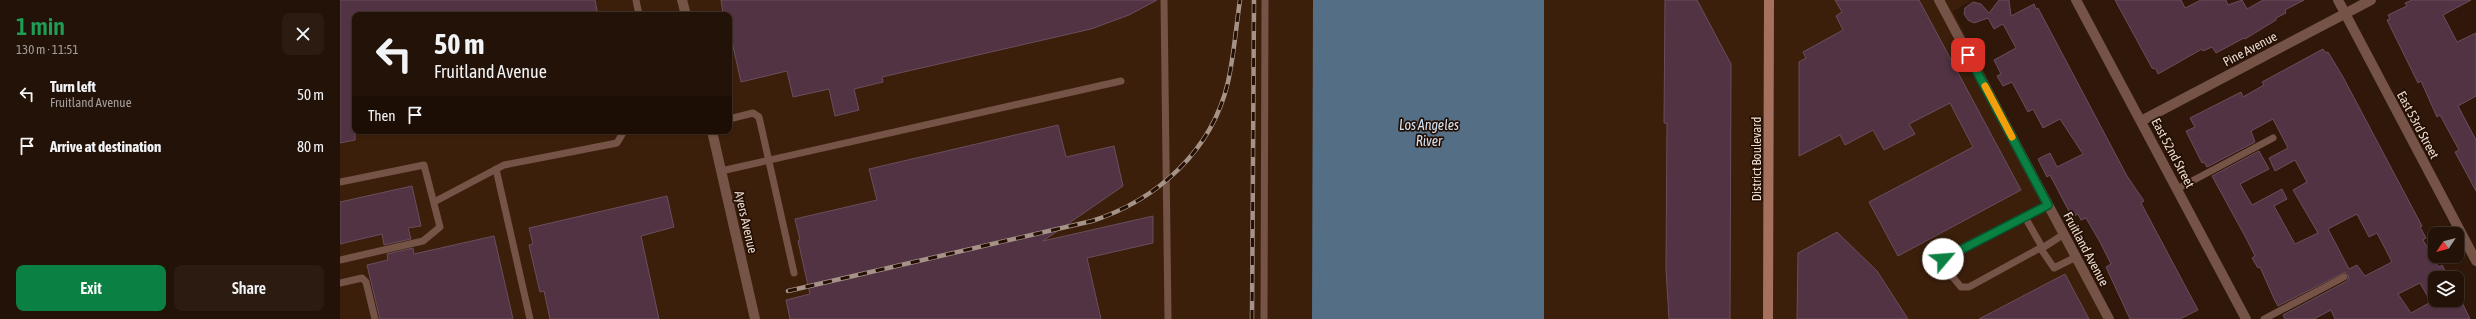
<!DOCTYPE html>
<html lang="en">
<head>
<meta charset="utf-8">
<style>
  :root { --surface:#231207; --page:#2b1b11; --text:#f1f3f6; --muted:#a39e9b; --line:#403228; --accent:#0b8043 }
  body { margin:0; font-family:"Asap Condensed",sans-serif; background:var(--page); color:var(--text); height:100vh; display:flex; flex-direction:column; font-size:15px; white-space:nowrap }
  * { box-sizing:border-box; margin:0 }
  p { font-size:13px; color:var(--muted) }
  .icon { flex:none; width:22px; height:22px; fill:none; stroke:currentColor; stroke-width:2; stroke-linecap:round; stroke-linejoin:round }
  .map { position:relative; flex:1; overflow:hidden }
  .drawer { display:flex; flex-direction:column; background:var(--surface); width:340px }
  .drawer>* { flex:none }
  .guide { position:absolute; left:12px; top:12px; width:380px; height:122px; border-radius:8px; box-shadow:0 1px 3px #0004,0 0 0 1px var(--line); background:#231207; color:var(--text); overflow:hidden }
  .needle { width:26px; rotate:235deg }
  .fabs { position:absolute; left:2088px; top:227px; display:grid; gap:8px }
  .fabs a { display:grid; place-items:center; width:36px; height:36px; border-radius:8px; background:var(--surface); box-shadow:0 1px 3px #0004,0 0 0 1px var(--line); font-size:20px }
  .pin { position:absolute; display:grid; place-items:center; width:34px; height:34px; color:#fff; margin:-17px; border-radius:8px; box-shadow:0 2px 6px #0006 }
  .me { position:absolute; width:44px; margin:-22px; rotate:63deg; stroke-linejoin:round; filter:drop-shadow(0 0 3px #0008) }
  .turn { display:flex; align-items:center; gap:14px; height:84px; padding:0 16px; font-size:18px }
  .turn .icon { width:52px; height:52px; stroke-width:2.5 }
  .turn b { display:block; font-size:28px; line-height:34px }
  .then { display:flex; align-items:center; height:38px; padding:0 16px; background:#0003; gap:8px; font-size:15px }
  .round { display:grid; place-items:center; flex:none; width:42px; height:42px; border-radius:8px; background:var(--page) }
  .summary { display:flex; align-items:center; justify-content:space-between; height:68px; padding:0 16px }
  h1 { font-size:24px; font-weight:600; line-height:30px; color:#1e9e55 }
  .primary-button { display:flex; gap:8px; margin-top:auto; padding:8px 16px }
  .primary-button a { flex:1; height:46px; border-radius:8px; background:var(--accent); color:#fff; font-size:16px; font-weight:600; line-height:46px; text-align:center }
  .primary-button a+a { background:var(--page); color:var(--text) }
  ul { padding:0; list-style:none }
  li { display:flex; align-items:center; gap:12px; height:52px; padding:0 16px }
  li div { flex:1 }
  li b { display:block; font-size:15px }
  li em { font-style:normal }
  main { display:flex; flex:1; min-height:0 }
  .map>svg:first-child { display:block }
  .built { fill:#3b1f0b; fill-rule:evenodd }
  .water { fill:#536e85 }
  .building { fill:#513344; stroke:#6a4e5d; fill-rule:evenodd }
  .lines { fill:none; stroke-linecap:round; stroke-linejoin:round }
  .service { stroke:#755347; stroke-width:7 }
  .minor { stroke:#755347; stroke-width:10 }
  .tertiary { stroke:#755347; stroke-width:10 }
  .secondary { stroke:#a5705e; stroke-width:10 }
  .rail-casing { stroke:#a59388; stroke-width:4.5 }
  .rail { stroke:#240f02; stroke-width:3; stroke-dasharray:9; stroke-linecap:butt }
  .route-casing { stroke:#07532c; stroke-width:10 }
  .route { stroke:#0b8043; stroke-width:7 }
  .slow { stroke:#f59e0b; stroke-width:7 }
  .labels { text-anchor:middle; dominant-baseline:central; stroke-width:3.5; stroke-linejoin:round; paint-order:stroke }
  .street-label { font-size:13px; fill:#ebdbd2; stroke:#240f02 }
  .water-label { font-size:14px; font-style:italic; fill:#d1e4f5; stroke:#240f02 }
</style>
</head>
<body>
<main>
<section class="drawer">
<div class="summary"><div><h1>1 min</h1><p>130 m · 11:51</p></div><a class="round"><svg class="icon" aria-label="close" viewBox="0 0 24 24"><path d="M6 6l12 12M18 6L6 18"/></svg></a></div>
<ul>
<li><svg class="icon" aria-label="left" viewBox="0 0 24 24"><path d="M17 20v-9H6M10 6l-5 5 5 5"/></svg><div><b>Turn left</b><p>Fruitland Avenue</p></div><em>50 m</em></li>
<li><svg class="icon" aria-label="arrive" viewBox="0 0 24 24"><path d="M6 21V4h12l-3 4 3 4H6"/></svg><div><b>Arrive at destination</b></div><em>80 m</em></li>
</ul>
<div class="primary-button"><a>Exit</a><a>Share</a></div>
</section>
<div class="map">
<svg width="2136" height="319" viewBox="0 0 2136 319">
  <rect width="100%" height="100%" fill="#2f1809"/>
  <path class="built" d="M0,0H1632L1613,11L1771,319H0ZM15,15H389V131H15Z"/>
  <path class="water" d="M973,0H1204V319H972Z"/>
  <path class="building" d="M0,0H255L258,15H15V140L0,143Z
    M381,0H817L789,15L751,29L542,77L543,82L514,89L519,110L495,116L489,89L453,97L447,71L401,82L389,28V15L383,13Z
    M1325,0H1357L1391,64L1390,319H1329L1326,269L1327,123H1324Z
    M1495,0H1579L1681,190L1558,256L1529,202L1633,147L1610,103L1569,124L1575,134L1544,150L1533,130L1505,145L1500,135L1459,156V62L1466,58L1463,52L1503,30L1496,16L1502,12Z
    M1659,0H1669L1671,16L1694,4L1696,9L1698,8L1787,176L1804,201L1801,203L1858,310L1840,319H1790L1766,267L1771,264L1760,242L1746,218L1741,220L1738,214L1732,217L1710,175L1707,177L1698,159L1710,153L1717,167L1743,154L1720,119L1703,128L1693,109L1688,112L1672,82L1663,86L1657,76L1661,74L1654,60L1676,48L1663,24L1654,29L1648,18L1634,23L1628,20L1624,14L1625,8L1633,2L1641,4L1649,13Z
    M1775,0H1841L1845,8L1861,0H1886L1888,5L1902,0L1907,9L1923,0H1964L1945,10L1946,13L1936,18V20L1905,39L1904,38L1876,53L1872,47L1863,51L1862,49L1818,74L1816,69L1812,68Z
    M2072,0H2131L2103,15L2117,42L2136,33V96L2118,106L2136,140V191L2115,152L2119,150L2100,115L2097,117L2081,81L2078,83L2047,20L2050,19L2048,15L2067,6L2065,3Z
    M1983,49L1986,53L1988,52L2003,77L2082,226L2080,227L2086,238L2083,240L2096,263L2099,267L2102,265L2109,278H2095V300H2117V292L2130,319H1995L1991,310L1974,319H1945L1943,315L2007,281L2009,277L2005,272L1938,306L1935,301L1920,267L1918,268L1912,258L1915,256L1906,238L1872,176L1919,151L1929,169L1900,184L1912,205L1942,189L1947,199L1934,206L1955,244L1978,233L1953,190L1967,182L1955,160L1935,171L1929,158L1948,148L1933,119L1911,131L1915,142L1867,167L1864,162L1862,163L1846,131L1855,127L1850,118L1901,92L1903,97L1924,85L1922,82ZM2017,214L2029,237L2037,233L2052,262L2025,276L2017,265L2009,269L1988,229ZM2080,283L2091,302L2071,313L2058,294Z
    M718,125L726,157L774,146L783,186L703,241L813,216V243L747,258L761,319H450L446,300L470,294L458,241L460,240L455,219L537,200L529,169Z
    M72,186L81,226L68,228L71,239L44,245L42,234L0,244V202Z
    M327,196L334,227L301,236L319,319H210L204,291L200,292L192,258L189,245L193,244L189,228Z
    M1497,232L1537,271L1568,319H1457L1458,253Z
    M154,236L173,319H40L27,265L48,260L47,254L73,248L74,254Z
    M1725,274L1749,319H1639Z"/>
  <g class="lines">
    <path class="service" d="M296,0L299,15
      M824,0L828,319
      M389,119L413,113L419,117L454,273
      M156,169L190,319
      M381,171L781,81
      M0,182L84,165L100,227L83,241L0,260
      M1837,189L1933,138
      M94,202L164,165L277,143L284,131
      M1685,217L1702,247L1629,287H1621L1611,275L1603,259L1708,205
      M1724,234L1701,249L1714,268L1736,257
      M0,283L22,278L26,282L35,319
      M924,319L925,0
      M1924,319L2004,277"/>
    <path class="minor" d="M342,0L346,15
      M1736,0L1906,319
      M1998,0L2136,261
      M1801,121L2031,0
      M372,131L415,319"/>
    <path class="tertiary" d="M1599,0L1769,319"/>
    <path class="secondary" d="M1428,319L1429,0"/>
    <g class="rail-casing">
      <path id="rail" d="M448,291L752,221C817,200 872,151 888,82C894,55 896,27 900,0
        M912,319L914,0"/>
    </g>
    <use href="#rail" class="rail"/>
  </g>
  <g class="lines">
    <g class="route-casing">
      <path id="route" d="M1603,259L1708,205L1628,55"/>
    </g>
    <use href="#route" class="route"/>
    <path class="slow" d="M1645,86L1672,137"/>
  </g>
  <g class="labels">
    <g class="street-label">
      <text transform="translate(1910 49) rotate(-28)">Pine Avenue</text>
      <text transform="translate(2078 125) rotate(62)">East 53rd Street</text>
      <text transform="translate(1833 153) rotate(62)">East 52nd Street</text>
      <text transform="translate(1416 159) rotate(-90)">District Boulevard</text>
      <text transform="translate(406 222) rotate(77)">Ayers Avenue</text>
      <text transform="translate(1746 249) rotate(62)">Fruitland Avenue</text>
    </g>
    <g class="water-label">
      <text x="1089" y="125">Los Angeles<tspan x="1089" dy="16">River</tspan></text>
    </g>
  </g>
</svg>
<div class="fabs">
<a><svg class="needle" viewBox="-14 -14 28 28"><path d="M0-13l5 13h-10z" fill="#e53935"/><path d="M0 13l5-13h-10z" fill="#a39e9b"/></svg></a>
<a><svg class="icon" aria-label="layers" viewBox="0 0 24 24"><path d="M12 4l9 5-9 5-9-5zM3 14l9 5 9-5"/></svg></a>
</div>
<div class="pin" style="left:1628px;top:55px;background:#d93025"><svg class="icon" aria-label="arrive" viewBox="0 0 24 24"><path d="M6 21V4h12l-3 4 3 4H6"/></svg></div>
<svg class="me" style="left:1603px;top:259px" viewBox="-20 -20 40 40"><circle r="19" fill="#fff"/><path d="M0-13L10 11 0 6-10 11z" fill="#0b8043"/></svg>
<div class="guide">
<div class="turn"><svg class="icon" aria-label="left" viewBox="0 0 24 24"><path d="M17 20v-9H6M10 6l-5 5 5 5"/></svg><div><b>50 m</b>Fruitland Avenue</div></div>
<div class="then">Then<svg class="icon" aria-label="arrive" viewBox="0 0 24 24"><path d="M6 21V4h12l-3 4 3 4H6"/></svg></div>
</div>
</div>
</main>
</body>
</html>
